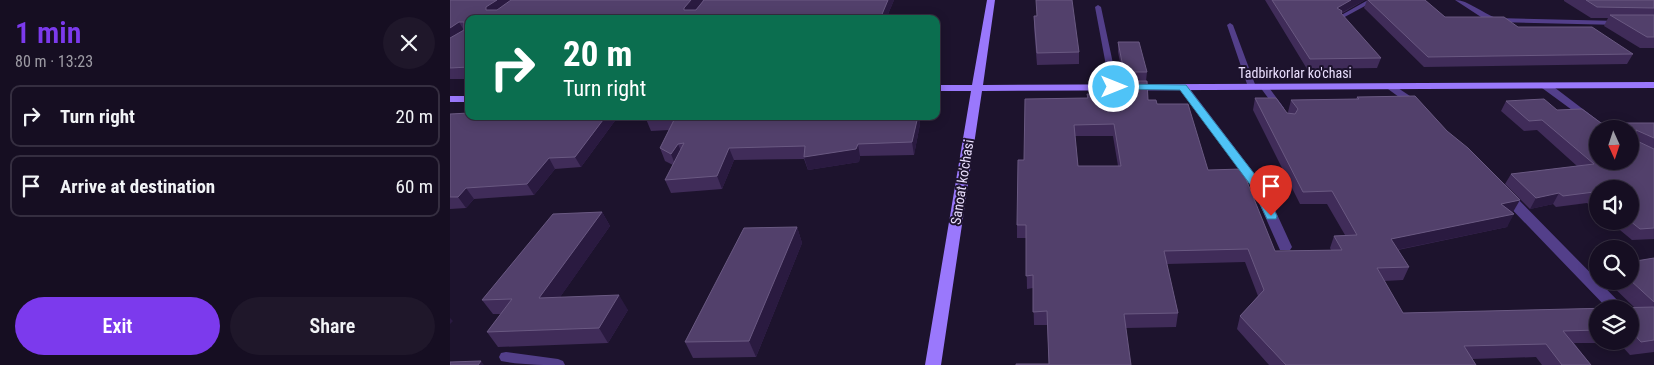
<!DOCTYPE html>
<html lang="en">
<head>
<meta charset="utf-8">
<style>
  :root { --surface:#160e22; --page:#1f172a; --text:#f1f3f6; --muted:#9e9ca5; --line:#352e40; --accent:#7c3aed }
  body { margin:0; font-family:"Roboto Condensed",sans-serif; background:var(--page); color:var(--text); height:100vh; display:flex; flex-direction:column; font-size:19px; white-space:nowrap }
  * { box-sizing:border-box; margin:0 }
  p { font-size:16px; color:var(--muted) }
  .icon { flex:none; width:28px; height:28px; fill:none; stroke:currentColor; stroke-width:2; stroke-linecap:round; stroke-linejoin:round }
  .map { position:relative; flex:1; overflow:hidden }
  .panel { display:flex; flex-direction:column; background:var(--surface); width:450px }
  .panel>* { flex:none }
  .top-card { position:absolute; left:15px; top:15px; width:475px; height:105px; border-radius:10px; box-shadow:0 2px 12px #0003,0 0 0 1px var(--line); background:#0b6e4f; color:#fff; overflow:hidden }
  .needle { width:32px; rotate:177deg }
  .fabs { position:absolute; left:1139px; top:120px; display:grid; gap:10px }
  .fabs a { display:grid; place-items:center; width:50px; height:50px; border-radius:50%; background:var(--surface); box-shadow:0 2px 12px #0003,0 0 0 1px var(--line); font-size:25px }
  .pin { position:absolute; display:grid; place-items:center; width:42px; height:42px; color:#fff; margin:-51px -21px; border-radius:50% 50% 50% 0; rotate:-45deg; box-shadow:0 0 5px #0007 }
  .pin .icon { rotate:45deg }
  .me { position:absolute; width:55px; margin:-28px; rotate:90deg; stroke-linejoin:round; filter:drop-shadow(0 0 4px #0008) }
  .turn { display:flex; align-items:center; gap:18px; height:105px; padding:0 15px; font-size:22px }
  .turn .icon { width:65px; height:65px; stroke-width:2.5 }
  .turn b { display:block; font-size:35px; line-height:42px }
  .round { display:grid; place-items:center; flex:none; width:52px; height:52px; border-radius:26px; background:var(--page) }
  .head { display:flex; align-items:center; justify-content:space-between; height:85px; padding:0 15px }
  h1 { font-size:30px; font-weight:600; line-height:38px; color:var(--accent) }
  .button { display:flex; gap:10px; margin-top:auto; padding:10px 15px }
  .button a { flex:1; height:58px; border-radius:30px; background:var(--accent); color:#fff; font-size:20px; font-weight:600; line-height:58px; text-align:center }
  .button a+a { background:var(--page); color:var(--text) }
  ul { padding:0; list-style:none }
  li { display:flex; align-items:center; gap:15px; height:62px; margin:0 10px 8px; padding:0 5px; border:2px solid var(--line); border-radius:10px }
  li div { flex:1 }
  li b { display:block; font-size:19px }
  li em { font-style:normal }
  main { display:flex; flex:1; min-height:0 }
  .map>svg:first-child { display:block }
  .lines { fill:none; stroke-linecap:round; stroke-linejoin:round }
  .service { fill:#533f8a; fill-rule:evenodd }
  .minor { fill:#533f8a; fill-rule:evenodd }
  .secondary { fill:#9a78fc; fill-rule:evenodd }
  .wall { fill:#402c59; fill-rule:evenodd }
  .shaded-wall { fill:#2a1a40 }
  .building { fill:#52406b; stroke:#6a5982; fill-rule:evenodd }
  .route { fill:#4fc3f7; stroke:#337fa1 }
  .labels { text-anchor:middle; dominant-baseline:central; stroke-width:4; stroke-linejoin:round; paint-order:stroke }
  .street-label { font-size:14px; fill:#eadffe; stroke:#1d132d }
</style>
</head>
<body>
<main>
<section class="panel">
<div class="head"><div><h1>1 min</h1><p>80 m · 13:23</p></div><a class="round"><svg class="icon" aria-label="close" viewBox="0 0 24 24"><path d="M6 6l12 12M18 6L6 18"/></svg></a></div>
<ul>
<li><svg class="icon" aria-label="right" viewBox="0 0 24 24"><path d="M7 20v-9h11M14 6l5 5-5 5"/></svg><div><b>Turn right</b></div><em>20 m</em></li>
<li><svg class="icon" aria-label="arrive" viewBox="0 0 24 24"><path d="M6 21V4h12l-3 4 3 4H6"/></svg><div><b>Arrive at destination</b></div><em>60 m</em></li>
</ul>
<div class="button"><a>Exit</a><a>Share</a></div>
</section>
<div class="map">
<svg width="1204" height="365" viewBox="0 0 1204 365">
  <rect width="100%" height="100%" fill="#1d132d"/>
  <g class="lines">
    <path class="service" d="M918,0H926L891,19L886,18Z
      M1005,0C1018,0 1032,13 1046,18L1169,21L1172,23L1169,25L1046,22L1031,17Z
      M648,5L651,7L668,87L664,89L660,87L645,7Z
      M780,23L783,25L806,87L805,89H799L798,87L777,25Z
      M811,85H817L834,108L833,110H827L810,87Z
      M56,352L108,359L113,361L115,365C94,365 71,365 51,361L49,357L51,353Z"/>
    <path class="minor" d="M1096,83L1100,84L1159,129H1148L1092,88L1091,86Z
      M733,84L737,85L814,186L842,247L840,250H830L802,187L728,87Z
      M942,84L972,104L973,106L972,108H964L938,89V85Z
      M1056,191L1061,192L1176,309H1158L1051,198L1050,195Z"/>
    <path class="secondary" d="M537,0H545L533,85L1204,82V88L532,91L491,365H475L521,91H486V85H522Z
      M0,96H19V102H0Z"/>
  </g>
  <path class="wall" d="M0,0H444L436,19H19V79H0Z
    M815,0H915L891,14L931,58L927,68L857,69Z
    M917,0H975L995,17L1068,27L1183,54L1177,64L974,67L914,8Z
    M1114,0H1204V48H1190L1154,26L1158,18H1141L1114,1Z
    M584,16L629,52V64L587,65L584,28Z
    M668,42L697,72L696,81L698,100L707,104L758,170L825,251L881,250L880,248L884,236L895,235L877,204H850L803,110L805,98L839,114L838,112L841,100L906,99L907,97L1063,212L1057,227L948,250L959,267L953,280L934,281L953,313L1185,308L1157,281H1180V262L1204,258V352L1180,355L1169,343H1124L1141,365H1092L1086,357L1022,359L1026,365H819L787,329L790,316L808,296L795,262L717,264L728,313L726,327L676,328L599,364L597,325H584L583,288L577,289L576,238H567V225L574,160L637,98V94H676V82H674L668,52ZM625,136H663L668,166H628ZM1148,309H1180V341H1148Z
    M1056,101L1107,110L1151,123H1204V239L1182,240L1159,221H1180L1148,189V212L1137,203L1106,207L1103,204L1080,209L1055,184L1061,174L1127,166L1087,130L1074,131L1051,111Z
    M0,114L167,118L131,167L105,169L84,195L24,199L16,208L0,209Z
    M198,116H469L470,124L464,155L410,156L409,162L358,170L354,159L284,160L272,189L221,193L215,180L223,165L215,161L210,148L219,130L201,131L196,119Z
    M152,212L160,226L110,297L178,310L158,343L48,347L37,332L51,314H43L32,300Z
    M347,227L352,243L306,357L243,358L235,342Z"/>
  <path class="shaded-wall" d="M47,0H67L42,17L36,10V7Z
    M241,0H252L253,1L238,18L234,10V8Z
    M438,0H444L436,19H430Z
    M901,0H915L891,13L887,8Z
    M9,22L15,32L0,44V28Z
    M156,116H166L167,118L131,167L125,157Z
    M468,116H469L470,124L464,155L462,142Z
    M228,144L233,156L226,167L221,154Z
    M408,144L410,156L409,162L358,170L354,157Z
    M279,148L284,160L272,189L267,176Z
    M99,158L105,169L84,195L77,184Z
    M16,188L24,199L16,208L8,197Z
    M1109,193L1103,204L1080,209L1086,198Z
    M1070,200L1063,212L1051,204Z
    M152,212L160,226L99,313L89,298Z
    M1064,214L1057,227L936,252L941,239Z
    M347,227L352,243L306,357L299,341Z
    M169,295L178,310L158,343L149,328Z
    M0,318L3,321L0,324Z
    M31,361L34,365H28Z"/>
  <path class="building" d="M0,0H47L36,7V10H47L61,0H241L234,8V10H246L254,0H438L430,19H370L372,16L316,18V19H19V67L0,68V38L14,30V22H9L0,28Z
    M586,0H622L629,52L587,53L584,16H587Z
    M822,0H901L887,8L892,11L891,13L931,58L860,59Z
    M918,0H975L995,17H1054L1068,27H1142L1183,54L978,57Z
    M1136,0H1204V8L1147,7Z
    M1160,15H1204V37H1197Z
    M668,42H689L697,72H674Z
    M676,81H697L698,100H706L707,104H738L758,170L792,169L825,251L892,250L884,236L907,235L882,191L853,192L805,98H826L837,113L845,114L848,109L841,100L909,99L907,97L965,96L997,131L1018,148L1070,200L1051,204L1064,214L941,239L959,267L927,268L953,313L1204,307V340L1191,342L1180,330V309H1148V330L1113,331L1141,365H1112L1096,344L1014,346L1026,365H836L790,316L814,290L798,249L714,251L728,313L674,314L681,365H566V364H599L597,311L583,312V275L576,276V225H567L568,160H574L575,99L638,98L637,94L679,93ZM664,124L671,166H628L624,125Z
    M1094,99L1107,110L1132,109L1151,123H1204V138L1186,130L1185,140L1204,149V228L1190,229L1180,221V189H1148V196L1144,192L1113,196L1109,193L1086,198L1061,174L1144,164L1092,120L1079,121L1056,101ZM1148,129H1180V161H1148Z
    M19,113V116H156L125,157L99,158L77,184L16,188L8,197H0V114Z
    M198,116H468L462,142L408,144L406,149L354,157L355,146L279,148L267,176L215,180L234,143L228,144L221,154L210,148L225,118L196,119Z
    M152,212L89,298L169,295L149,328L37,332L62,299L32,300L103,214Z
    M347,227L299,341L235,342L294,228Z
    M1204,258V302L1180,280V262Z
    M31,361L28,365H0V362Z"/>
  <path class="route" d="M664,84L736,85L812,184L827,216L826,219H817L802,187L730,90L660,89V85Z"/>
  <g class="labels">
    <g class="street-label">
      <text x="845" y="73">Tadbirkorlar ko'chasi</text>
      <text transform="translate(512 182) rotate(-81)">Sanoat ko'chasi</text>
    </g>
  </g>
</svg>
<div class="fabs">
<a><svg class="needle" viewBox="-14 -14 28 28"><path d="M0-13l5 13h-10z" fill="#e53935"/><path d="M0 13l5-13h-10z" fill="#9e9ca5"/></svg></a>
<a><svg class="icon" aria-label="sound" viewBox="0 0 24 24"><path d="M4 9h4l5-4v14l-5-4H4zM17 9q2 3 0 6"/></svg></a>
<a><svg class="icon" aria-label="search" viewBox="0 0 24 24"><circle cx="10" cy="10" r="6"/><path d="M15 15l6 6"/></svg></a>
<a><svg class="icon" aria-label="layers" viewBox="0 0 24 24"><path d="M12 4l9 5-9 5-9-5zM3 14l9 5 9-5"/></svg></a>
</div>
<div class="pin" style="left:821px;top:216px;background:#d93025"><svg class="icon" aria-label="arrive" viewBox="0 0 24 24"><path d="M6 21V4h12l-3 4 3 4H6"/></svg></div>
<svg class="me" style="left:664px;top:87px" viewBox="-20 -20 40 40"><circle r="17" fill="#4fc3f7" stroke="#fff" stroke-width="3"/><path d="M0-11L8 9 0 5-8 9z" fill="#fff"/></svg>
<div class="top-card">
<div class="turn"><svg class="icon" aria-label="right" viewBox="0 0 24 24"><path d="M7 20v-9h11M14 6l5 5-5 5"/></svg><div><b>20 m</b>Turn right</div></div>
</div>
</div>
</main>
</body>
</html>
